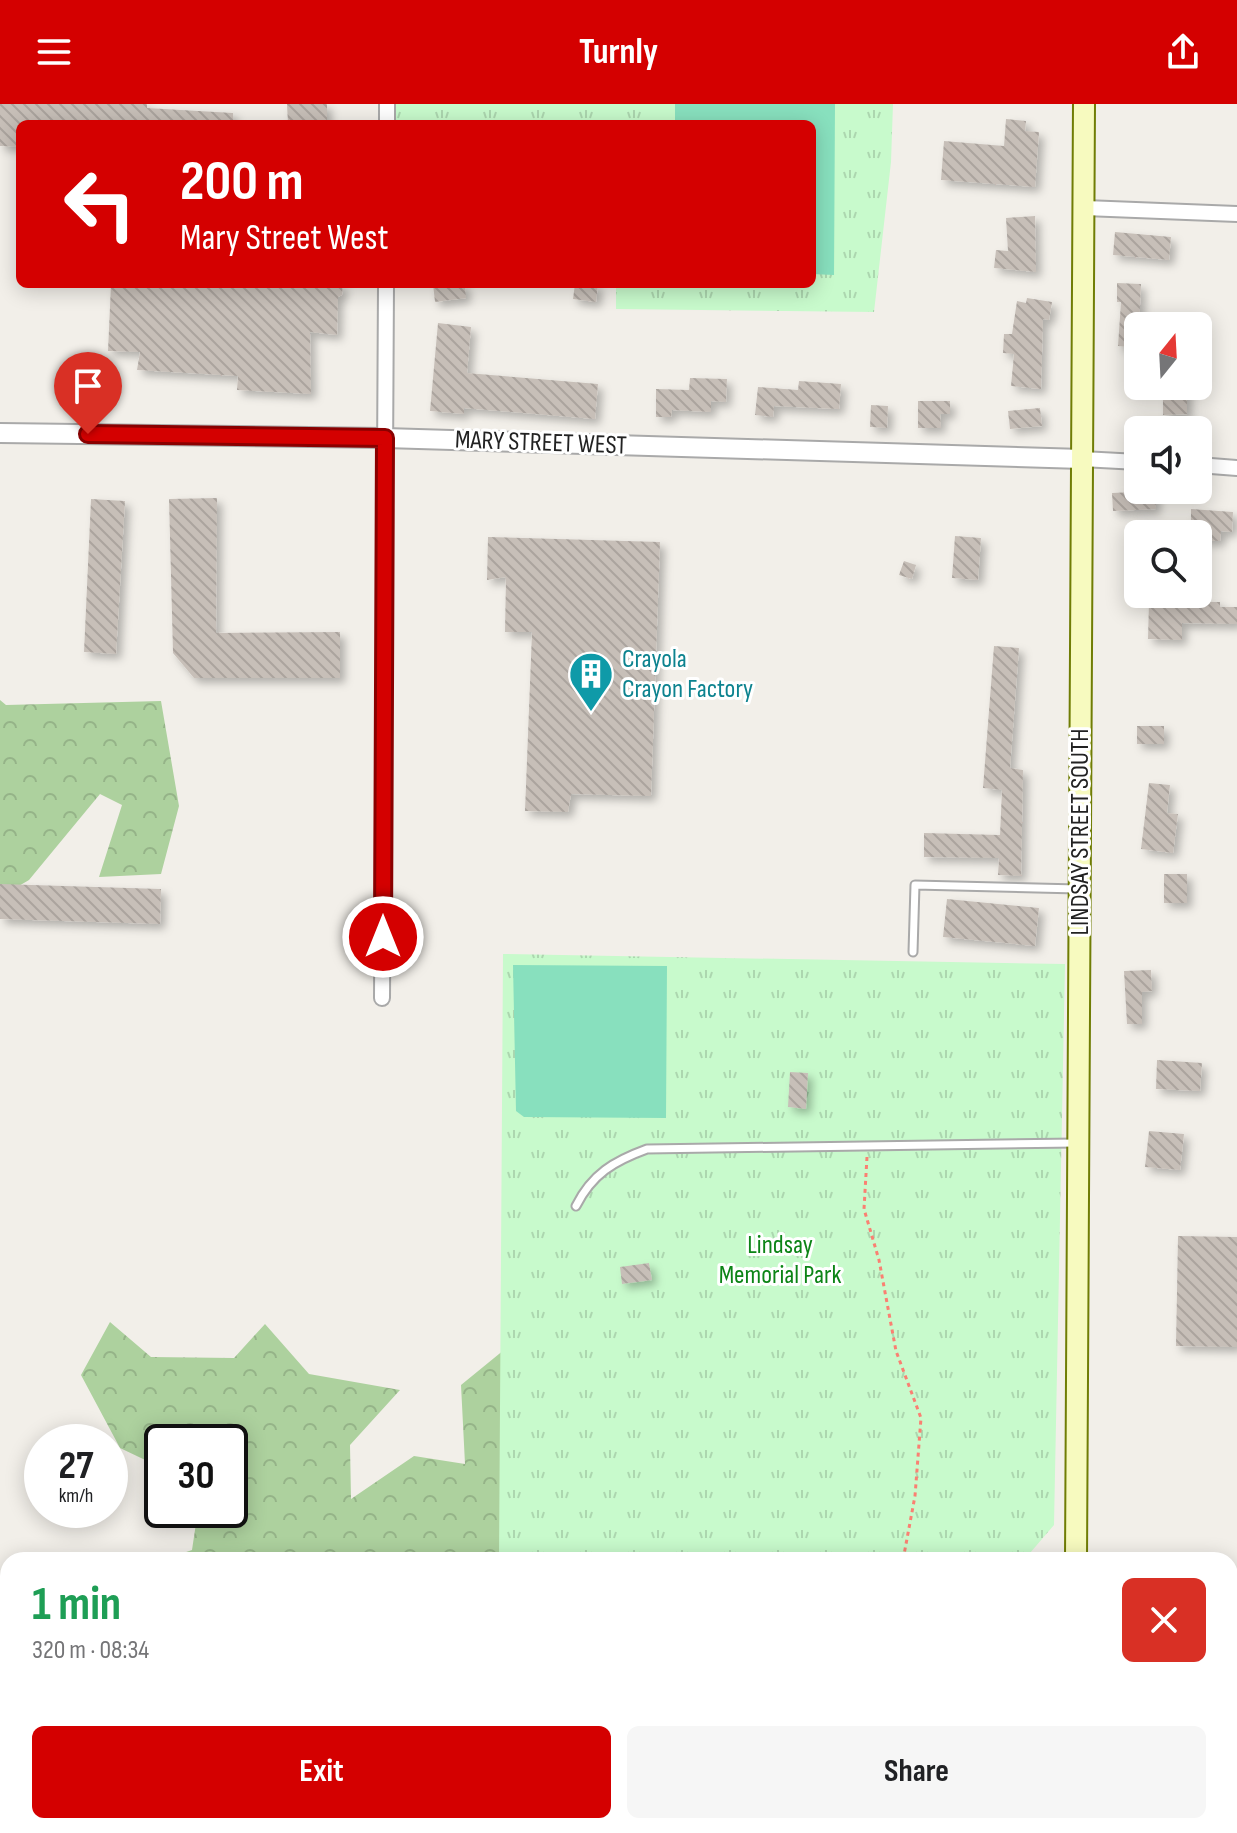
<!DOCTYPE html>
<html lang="en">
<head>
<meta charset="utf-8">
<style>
  :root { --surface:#fff; --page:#f6f6f6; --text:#202124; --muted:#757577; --accent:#d40000 }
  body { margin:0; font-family:"Sofia Sans Condensed",sans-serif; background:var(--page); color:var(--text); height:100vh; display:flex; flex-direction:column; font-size:30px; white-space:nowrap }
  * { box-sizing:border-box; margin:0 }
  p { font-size:26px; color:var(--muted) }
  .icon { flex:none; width:44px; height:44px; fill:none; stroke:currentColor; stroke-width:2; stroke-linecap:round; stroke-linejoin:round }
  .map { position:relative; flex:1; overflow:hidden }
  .panel { position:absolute; left:0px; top:1448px; width:1238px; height:282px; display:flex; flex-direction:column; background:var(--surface); border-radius:24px 24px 0 0; box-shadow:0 4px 20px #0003 }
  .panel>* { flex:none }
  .banner { position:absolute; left:16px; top:16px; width:800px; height:168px; border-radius:12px; box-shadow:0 4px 20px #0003; background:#d40000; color:#fff; overflow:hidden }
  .needle { width:52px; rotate:18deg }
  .controls { position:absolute; left:1124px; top:208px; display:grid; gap:16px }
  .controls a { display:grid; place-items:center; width:88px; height:88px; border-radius:12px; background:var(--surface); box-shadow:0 4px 20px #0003; font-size:40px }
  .speed { position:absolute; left:24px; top:1320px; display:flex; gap:16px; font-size:40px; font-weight:700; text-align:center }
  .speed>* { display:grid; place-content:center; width:104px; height:104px; border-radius:50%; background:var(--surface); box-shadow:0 4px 20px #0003; line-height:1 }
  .speed small { font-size:20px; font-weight:400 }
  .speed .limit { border:4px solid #111; border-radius:12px; background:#fff; color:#111 }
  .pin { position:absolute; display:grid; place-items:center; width:68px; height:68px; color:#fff; margin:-82px -34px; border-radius:50% 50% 50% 0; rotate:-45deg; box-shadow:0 0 8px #0007 }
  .pin .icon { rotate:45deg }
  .me { position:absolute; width:88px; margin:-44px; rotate:0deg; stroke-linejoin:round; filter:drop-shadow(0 0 6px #0008) }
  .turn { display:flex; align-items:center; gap:28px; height:168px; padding:0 32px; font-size:36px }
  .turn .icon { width:104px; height:104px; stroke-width:2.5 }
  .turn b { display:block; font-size:56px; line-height:68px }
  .round { display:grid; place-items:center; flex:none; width:84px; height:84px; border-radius:12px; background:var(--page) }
  .summary { display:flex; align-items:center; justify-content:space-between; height:136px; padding:0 32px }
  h1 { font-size:48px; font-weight:700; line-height:60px; color:#1e9e55 }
  .action { display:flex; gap:16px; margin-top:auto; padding:16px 32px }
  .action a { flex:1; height:92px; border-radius:12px; background:var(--accent); color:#fff; font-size:32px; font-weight:700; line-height:92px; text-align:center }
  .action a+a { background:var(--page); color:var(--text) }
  header { display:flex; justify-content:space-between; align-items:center; height:104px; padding:0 32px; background:var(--accent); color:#fff; font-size:36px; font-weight:700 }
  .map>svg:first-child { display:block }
  .forest { fill:url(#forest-crowns) }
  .cemetery { fill:url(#cemetery-stones) }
  .park { fill:url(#park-tufts) }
  .pitch { fill:#88e0be }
  .water { fill:url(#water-rules) }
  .building { fill:url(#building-back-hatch); filter:url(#shadow) }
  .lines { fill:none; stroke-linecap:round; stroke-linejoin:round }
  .service-casing { stroke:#a9a9a9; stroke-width:11 }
  .minor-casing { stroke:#a9a9a9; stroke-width:18 }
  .tertiary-casing { stroke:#a9a9a9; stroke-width:22 }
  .secondary-casing { stroke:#707d05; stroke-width:24 }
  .path { stroke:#fa8072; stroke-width:3; stroke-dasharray:4 4; stroke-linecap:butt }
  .service { stroke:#fff; stroke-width:7 }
  .minor { stroke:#fff; stroke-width:14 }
  .tertiary { stroke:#fff; stroke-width:18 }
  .secondary { stroke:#f7fabf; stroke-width:20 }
  .route-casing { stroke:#8a0000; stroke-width:20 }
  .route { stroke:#d40000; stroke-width:14 }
  .labels { text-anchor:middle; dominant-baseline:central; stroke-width:6; stroke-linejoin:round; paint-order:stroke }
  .street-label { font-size:26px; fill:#222; stroke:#fff }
  .culture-label { font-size:26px; fill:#0d838f; stroke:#fff; text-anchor:start }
  .park-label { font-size:26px; fill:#0c8416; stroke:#fff }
</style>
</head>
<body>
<header><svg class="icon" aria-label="menu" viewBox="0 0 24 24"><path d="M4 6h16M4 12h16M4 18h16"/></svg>Turnly<svg class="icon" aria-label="share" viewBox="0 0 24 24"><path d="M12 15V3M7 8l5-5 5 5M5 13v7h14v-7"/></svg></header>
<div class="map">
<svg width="1237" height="1729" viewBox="0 0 1237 1729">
  <defs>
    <pattern id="forest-crowns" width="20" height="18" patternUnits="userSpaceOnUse" patternTransform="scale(2)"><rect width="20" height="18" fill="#add19e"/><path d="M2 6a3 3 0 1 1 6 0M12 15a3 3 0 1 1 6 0" fill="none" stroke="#95b388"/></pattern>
    <pattern id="cemetery-stones" width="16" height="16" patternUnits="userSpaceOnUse" patternTransform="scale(2)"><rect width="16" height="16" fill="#aacbaf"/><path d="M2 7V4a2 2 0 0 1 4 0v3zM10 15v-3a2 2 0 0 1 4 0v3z" fill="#92ae96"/></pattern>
    <pattern id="park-tufts" width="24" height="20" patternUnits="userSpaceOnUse" patternTransform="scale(2)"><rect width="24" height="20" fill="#c8facc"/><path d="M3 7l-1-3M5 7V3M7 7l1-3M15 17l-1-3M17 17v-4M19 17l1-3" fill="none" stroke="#acd6af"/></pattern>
    <pattern id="water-rules" width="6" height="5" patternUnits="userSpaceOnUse" patternTransform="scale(2)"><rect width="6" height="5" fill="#aad3df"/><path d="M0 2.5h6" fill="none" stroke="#92b5bf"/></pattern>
    <pattern id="building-back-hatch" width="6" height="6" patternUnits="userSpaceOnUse" patternTransform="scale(2)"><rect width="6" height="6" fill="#c7bfb8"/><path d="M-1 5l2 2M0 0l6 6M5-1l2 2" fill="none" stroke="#aba49e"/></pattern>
    <filter id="shadow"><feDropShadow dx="5" dy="5" stdDeviation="4" flood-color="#0004"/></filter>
  </defs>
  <rect width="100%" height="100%" fill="#f2efe9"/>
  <path class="forest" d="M0,596L6,601L161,597L179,702L161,770L99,773L122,701L100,690L29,776L0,793Z
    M110,1218L151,1253L234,1254L265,1220L309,1270L400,1286L350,1341L351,1395L414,1352L465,1360L461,1281L510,1241L583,1456H163L192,1446L198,1406H230V1338H162V1364L120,1344L81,1271Z
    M0,1536H8V1590H0Z"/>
  <path class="cemetery" d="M0,1601H8V1722H897L890,1729H0Z"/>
  <path class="park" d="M386,0H893L891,58L874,208L616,205V180H812V20H385Z
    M503,850L1065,860L1054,1421L1024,1456H499Z"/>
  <path class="pitch" d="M675,0H835L834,171L812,170V20H675Z
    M513,861L667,862L666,1014L524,1013L516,1007Z"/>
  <path class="water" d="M1237,1571V1724L1194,1729H907L920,1722H1230V1578Z"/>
  <path class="building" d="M0,0H147V4L233,9V20H20V43L0,42Z
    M287,0H327V20H288Z
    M1006,15L1026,17L1025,27L1039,28L1035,83L941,76L944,37L1004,42Z
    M1035,112L1036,168L994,164L996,146L1008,147L1006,114Z
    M1115,128L1171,133L1169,156L1113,151Z
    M1117,179L1141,180L1138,244L1118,242L1121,198H1117Z
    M111,180H343L342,191L338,193L337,231L310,228L311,290L237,286L238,272L137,266L140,248L108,247Z
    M433,180H465L466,194L435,198Z
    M575,180H598L596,198L573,195Z
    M1027,194L1052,198L1049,216L1043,215L1041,285L1011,282L1014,250L1003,249L1004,230H1012L1017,197L1026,199Z
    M438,219L471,223L467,269L598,280L595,315L464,304V310L430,307Z
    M690,274L727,275L726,298L711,297V308L672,306L671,313H656V285L689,286Z
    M799,277L841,280L839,305L774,302L773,313L755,311L758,283L798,286Z
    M1163,282H1187V310L1163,311Z
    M918,297H950V310H940L941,324H918Z
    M871,301L888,302L887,324L870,323Z
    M1040,304L1042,322L1010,325L1008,307Z
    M1155,387L1156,405L1113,407L1112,389Z
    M217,394L216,529L340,528V574H194L173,549L169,395Z
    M91,395L125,397L116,550L84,548Z
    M1191,405L1233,408L1232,428L1221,427L1220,437L1199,436L1200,418H1191Z
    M955,432L981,434L978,476L952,474Z
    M488,433L660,438L651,692L571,690L568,708L525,707L532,528H505L506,473L487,476Z
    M904,457L916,461L912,475L899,471Z
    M1149,497L1220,498V503H1237V520L1182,519V536L1148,535Z
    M994,542L1019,544L1010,664L1023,666L1021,772L998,771L999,754L924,753V729L1000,731L1002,686L983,684Z
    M1137,622H1164V640H1137Z
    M1149,679L1170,681L1167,709L1178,710L1173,749L1141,745Z
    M1164,770H1187V799H1164Z
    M0,780L161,785L160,820L0,815Z
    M947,795L1039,804L1035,842L943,833Z
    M1151,866L1152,887L1142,888V920H1127L1124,867Z
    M1157,956L1202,959L1200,987L1156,985Z
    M790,968L808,969L806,1005L788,1003Z
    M1149,1027L1184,1030L1180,1066L1145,1063Z
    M1178,1132L1237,1133V1243L1176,1242Z
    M649,1159L652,1176L622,1180L620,1163Z"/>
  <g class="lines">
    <g class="service-casing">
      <path id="service" d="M913,848L915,781L1078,785
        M576,1102C592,1070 614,1057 647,1045L1076,1039
        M0,1617H8"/>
    </g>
    <g class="minor-casing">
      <path id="minor" d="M387,20V0
        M1085,104L1237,110
        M1082,355L1138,358
        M1198,361L1237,364
        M382,894L386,180"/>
    </g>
    <g class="tertiary-casing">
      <path id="tertiary" d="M0,329L385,334L1082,355"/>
    </g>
    <g class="secondary-casing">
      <path id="secondary" d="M1076,1456L1084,0
        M1078,1722V1729"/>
    </g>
    <path class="path" d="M867,1053L864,1105L879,1156L896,1247L921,1314L915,1392L903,1456
      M839,1729L843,1722"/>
    <use href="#service" class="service"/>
    <use href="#minor" class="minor"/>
    <use href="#tertiary" class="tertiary"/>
    <use href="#secondary" class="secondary"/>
  </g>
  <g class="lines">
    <g class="route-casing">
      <path id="route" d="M88,330L385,334L383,833"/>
    </g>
    <use href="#route" class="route"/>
  </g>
  <defs>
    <g id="building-pin" transform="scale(2.3)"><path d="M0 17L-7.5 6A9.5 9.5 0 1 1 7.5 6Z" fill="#0f9aa8" stroke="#fff"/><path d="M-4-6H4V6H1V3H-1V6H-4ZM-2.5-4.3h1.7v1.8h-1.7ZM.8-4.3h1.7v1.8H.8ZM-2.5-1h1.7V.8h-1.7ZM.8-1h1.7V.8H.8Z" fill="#fff"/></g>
  </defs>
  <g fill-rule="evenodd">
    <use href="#building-pin" x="591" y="570"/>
  </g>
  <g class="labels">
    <g class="street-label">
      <text transform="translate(541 339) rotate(2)">MARY STREET WEST</text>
      <text transform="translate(1080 728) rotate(-90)">LINDSAY STREET SOUTH</text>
    </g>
    <g class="culture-label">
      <text x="622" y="555">Crayola<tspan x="622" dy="30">Crayon Factory</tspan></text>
    </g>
    <g class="park-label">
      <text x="780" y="1141">Lindsay<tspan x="780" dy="30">Memorial Park</tspan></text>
    </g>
  </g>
</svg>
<div class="controls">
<a><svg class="needle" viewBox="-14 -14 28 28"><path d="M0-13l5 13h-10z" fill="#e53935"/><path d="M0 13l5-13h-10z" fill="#757577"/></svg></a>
<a><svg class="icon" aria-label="sound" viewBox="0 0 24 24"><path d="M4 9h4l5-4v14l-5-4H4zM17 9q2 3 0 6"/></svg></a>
<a><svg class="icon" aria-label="search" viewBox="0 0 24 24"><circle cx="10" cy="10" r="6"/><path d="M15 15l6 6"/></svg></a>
</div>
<div class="speed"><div>27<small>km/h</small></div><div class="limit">30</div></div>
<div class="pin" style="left:88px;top:330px;background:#d93025"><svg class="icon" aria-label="arrive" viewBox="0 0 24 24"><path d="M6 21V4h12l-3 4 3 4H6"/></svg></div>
<svg class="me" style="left:383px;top:833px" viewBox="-20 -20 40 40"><circle r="17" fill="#d40000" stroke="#fff" stroke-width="3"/><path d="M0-11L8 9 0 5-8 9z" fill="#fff"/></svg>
<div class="banner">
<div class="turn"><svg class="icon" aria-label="left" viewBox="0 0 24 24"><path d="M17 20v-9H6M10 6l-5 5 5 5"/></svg><div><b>200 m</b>Mary Street West</div></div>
</div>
<section class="panel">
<div class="summary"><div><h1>1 min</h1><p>320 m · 08:34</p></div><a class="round" style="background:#d93025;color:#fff"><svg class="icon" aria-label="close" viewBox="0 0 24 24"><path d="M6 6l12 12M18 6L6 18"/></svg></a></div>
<div class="action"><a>Exit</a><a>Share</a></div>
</section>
</div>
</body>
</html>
